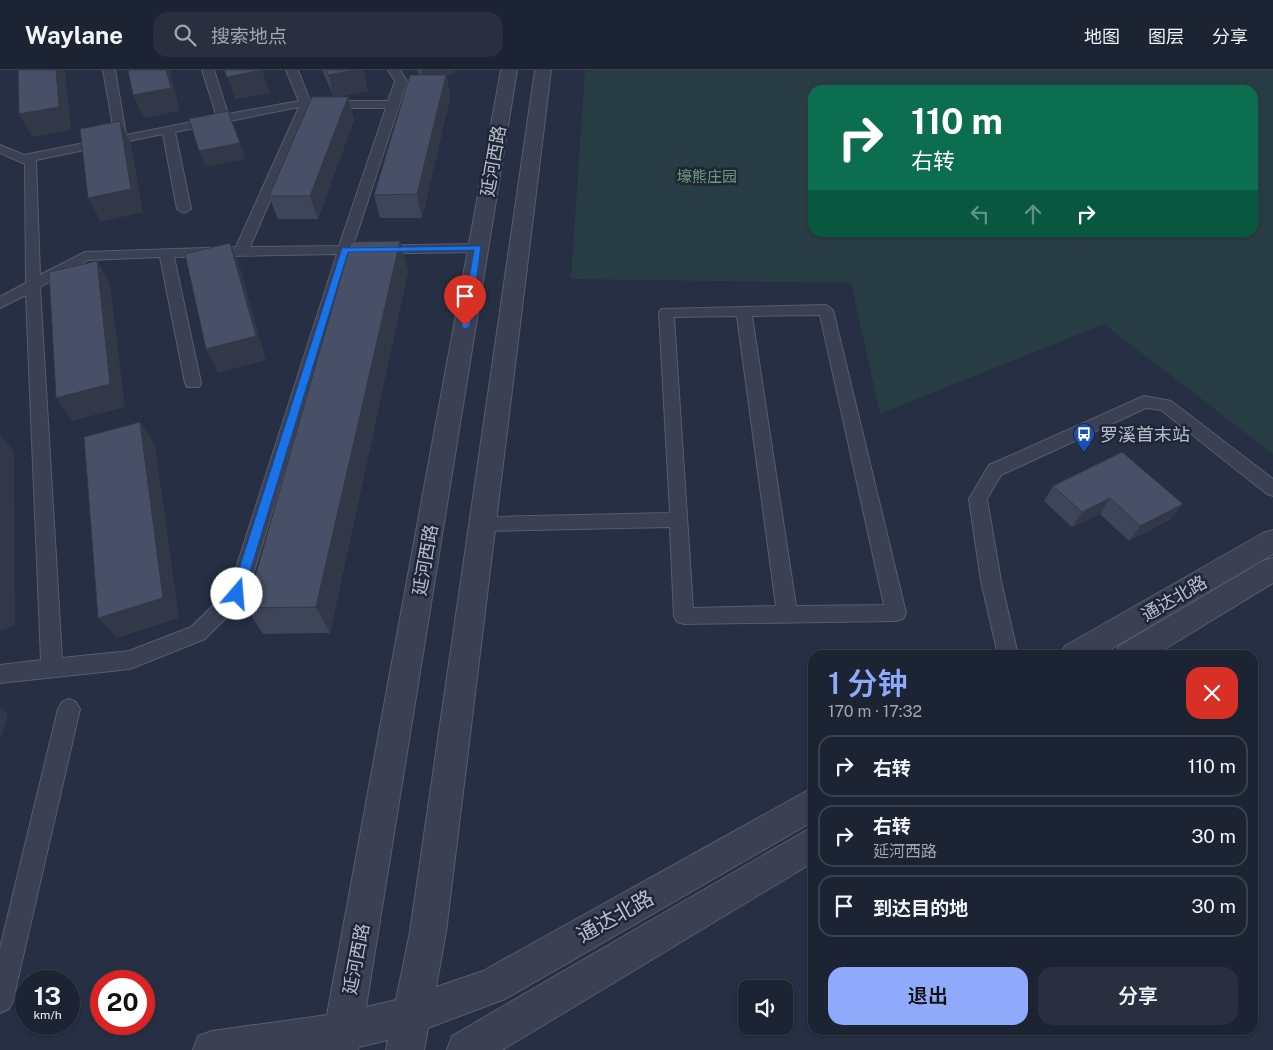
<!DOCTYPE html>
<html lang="zh">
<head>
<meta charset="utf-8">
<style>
  :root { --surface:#1c2332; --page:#292f3e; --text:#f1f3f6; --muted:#a0a4ac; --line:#3a404d; --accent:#8faafa }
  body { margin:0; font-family:"Public Sans","Noto Sans SC",sans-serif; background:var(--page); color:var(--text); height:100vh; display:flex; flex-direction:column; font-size:19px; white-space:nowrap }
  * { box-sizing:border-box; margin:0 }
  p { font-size:16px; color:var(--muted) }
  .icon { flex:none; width:28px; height:28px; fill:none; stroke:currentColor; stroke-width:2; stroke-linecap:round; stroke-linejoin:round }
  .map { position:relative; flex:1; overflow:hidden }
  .side { position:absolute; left:808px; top:580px; width:450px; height:385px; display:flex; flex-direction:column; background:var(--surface); border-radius:15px; box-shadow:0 1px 4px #0004,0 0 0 1px var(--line) }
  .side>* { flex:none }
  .top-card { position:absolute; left:808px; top:15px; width:450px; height:152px; border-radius:15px; box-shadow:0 1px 4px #0004,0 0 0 1px var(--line); background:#0b6e4f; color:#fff; overflow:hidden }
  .buttons { position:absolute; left:738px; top:910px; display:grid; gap:10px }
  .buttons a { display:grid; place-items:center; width:55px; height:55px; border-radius:10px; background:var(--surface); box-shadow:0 1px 4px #0004,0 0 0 1px var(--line); font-size:25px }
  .speed { position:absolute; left:15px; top:900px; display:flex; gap:10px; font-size:25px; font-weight:700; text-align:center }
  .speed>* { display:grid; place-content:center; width:65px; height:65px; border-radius:50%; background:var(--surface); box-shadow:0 1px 4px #0004,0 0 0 1px var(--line); line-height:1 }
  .speed small { font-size:12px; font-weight:400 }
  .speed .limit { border:8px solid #d22; background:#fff; color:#111 }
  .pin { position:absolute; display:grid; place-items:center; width:42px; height:42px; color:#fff; margin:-51px -21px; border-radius:50% 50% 50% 0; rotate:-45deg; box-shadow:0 0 5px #0007 }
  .pin .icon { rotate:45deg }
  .me { position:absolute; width:55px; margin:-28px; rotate:18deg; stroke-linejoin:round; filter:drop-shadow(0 0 4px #0008) }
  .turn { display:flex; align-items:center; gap:18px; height:105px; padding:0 20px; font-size:22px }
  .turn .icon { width:65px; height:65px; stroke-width:2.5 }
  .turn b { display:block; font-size:35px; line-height:42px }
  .lanes { display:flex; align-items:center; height:48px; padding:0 20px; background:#0003; justify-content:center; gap:25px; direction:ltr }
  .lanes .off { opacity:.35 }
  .round { display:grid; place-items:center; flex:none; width:52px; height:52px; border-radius:15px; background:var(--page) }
  .overview { display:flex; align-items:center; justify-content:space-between; height:85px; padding:0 20px }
  h1 { font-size:30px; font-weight:600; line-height:38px; color:var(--accent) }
  .primary-button { display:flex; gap:10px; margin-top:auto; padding:10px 20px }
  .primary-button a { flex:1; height:58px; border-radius:15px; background:var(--accent); color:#111; font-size:20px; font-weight:600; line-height:58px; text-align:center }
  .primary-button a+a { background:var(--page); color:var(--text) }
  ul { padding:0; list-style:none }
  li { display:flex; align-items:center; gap:15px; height:62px; margin:0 10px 8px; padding:0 10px; border:2px solid var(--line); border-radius:15px }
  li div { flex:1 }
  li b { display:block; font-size:19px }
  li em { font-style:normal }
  header { display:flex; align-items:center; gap:30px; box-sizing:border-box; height:70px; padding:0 25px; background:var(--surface); border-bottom:1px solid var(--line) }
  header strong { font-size:24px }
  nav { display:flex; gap:28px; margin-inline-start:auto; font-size:18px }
  .search { width:350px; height:45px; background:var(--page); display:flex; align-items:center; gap:12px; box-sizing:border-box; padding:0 18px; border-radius:15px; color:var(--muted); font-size:19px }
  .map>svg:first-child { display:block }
  .green { fill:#283d43; fill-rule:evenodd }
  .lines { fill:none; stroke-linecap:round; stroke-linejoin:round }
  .service-casing { stroke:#565c6c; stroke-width:2 }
  .tertiary-casing { stroke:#565c6c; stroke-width:2 }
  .service { fill:#3b4152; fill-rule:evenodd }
  .tertiary { fill:#3b4152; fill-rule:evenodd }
  .wall { fill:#3e4559 }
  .shaded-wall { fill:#323848 }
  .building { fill:#485067; stroke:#323848 }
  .route { fill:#1a73e8; stroke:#114b97 }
  .labels { text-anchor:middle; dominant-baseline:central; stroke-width:5; stroke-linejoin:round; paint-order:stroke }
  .far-park-label { font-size:15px; fill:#6e9d7f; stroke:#1f2638 }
  .street-label { font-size:18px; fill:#b8bdcc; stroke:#1f2638 }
  .poi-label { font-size:18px; fill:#b8bdcc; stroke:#1f2638; text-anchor:start }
  .near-street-label { font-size:21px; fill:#b8bdcc; stroke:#1f2638 }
</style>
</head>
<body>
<header>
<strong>Waylane</strong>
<div class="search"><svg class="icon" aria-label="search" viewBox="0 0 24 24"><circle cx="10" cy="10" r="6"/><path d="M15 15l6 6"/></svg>搜索地点</div>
<nav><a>地图</a><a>图层</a><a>分享</a></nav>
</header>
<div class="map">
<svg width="1273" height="980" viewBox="0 0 1273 980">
  <rect width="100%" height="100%" fill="#262f43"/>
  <path class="green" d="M585,0H1273V384L1104,254L880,344L851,213L571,209ZM812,20H1252V162H812Z"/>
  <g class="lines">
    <g class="service-casing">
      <path id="service" d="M103,0H115L126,65L217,47L202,0H214L228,44L299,31L286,0H298L310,31H388L395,11L388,0H400L407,11L353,176L478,174L485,178L478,182L351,184L247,524L244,530L205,569L130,599L0,613V595L41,590L26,225L0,238V227L26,213L25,94L0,83V75L24,85L115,67ZM299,37L236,177L85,182L40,205L36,90L163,64L177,139L184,143L191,139L175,62ZM310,38H386L339,176L250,177ZM337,184L229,520L191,557L129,581L62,588L40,217L88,190L160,187L185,313L187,317H199L201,313L174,187Z
        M826,235L833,240L906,543L903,549L896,551L684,554L677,552L674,546L670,457L482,461L476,459L473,454L476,449L482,447L670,443L659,242L661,239ZM820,245L884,535L796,536L752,246ZM737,246L776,536L693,538L674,247Z
        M1144,326L1171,331L1273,409V426L1267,424L1161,340L1146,338L1001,405L987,429L1001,511L1018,585H998L981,511L969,429L972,424L989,395Z
        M69,629L76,632L80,639L13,930L9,939L0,943V878L58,639L62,632Z"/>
    </g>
    <g class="tertiary-casing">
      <path id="tertiary" d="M501,0H517L366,937L396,930L410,862L535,0H551L446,862L436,917L483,901L812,718V752L505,929L428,958L424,980H386L388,970L359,977L358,980H193L198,966L212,961L327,945Z
        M1273,460V484L1101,585H1060L1065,576L1263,463Z
        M1273,488V513L1155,585H1114L1119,576L1263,491Z
        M812,757V793L502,980H447L452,966Z"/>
    </g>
    <use href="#service" class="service"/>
    <use href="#tertiary" class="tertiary"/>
  </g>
  <path class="wall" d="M322,0H363L368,21L337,27H348L354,50L318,149H278L269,126L334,27Z
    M417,0H454L455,4L447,6L450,28L422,148H380L374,125L420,5Z
    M400,171L408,201L330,563L263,564L246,538Z
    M1122,382L1171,449L1129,471L1100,444L1072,457L1044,431L1053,416Z"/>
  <path class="shaded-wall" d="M56,0H65L71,60L32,67L19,44Z
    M166,0H170L180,41L144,48L133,25Z
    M262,0L270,23L235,29L227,7Z
    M354,0H363L368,21L334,27L328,5Z
    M421,0H454L455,4L447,6L450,28L422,148L417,124L423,10Z
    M348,27L354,50L318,149L310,126Z
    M228,41L246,89L206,97L199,81Z
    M120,51L131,74L143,142L101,152L88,128Z
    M400,171L408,201L330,563L316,537Z
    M230,173L240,197L266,290L218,303L206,279Z
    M97,191L110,214L125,337L72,351L56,328Z
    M140,352L155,375L179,548L117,568L98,548Z
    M0,365L14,381L15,556L0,561Z
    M1110,428L1100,444L1072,457L1082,442Z
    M1183,434L1171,449L1129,471L1140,456Z
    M0,637L8,644L0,671Z"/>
  <path class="building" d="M18,0H56L59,37L19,44Z
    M128,0H166L171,18L133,25Z
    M224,0H262L227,7Z
    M326,0H354L328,5Z
    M410,5H446L417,124L374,125Z
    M312,27H348L310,126H269Z
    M228,41L240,73L199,81L189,49Z
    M120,51L131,119L88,128L80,59Z
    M400,171L316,537L246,538L351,172Z
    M230,173L256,266L206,279L185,184Z
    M97,191L110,314L56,328L49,202Z
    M140,352L163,528L98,548L84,367Z
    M1122,382L1183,434L1140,456L1110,428L1082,442L1053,416Z"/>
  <path class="route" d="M481,176L470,256L465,259L461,256L474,180L348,182L243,524L237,529L233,528L231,524L342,178Z"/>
  <defs>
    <g id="bus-pin" transform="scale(1.125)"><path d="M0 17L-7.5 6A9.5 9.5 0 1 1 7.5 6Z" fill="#1a4fb4" stroke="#1f2638"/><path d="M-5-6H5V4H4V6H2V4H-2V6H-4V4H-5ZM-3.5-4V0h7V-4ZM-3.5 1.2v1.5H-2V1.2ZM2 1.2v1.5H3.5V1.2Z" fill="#fff"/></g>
  </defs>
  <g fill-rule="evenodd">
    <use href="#bus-pin" x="1084" y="364"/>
  </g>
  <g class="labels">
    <g class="far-park-label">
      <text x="707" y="106">壕熊庄园</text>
    </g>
    <g class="street-label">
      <text transform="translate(493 91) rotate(-80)">延河西路</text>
      <text transform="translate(425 490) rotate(-80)">延河西路</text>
      <text transform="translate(1174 528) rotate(-30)">通达北路</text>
      <text transform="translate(356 889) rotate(-79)">延河西路</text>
    </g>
    <g class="poi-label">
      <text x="1100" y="364">罗溪首末站</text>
    </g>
    <g class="near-street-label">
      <text transform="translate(615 846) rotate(-29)">通达北路</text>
    </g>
  </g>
</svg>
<div class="buttons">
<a><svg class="icon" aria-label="sound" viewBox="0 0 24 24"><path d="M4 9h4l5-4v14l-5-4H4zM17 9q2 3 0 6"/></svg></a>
</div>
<div class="speed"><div>13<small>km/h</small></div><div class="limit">20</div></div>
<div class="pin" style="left:465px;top:256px;background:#d93025"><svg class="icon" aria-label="arrive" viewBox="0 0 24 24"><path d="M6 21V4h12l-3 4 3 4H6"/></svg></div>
<svg class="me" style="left:237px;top:524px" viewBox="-20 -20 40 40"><circle r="19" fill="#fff"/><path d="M0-13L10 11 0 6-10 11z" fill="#1a73e8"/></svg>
<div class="top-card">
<div class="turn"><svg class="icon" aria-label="right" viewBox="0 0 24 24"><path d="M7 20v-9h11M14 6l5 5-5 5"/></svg><div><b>110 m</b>右转</div></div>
<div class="lanes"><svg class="icon off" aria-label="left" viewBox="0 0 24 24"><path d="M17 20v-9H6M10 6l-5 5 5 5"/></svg><svg class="icon off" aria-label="ahead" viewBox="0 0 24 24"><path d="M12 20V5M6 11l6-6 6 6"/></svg><svg class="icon" aria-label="right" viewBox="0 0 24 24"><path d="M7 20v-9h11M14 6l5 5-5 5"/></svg></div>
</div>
<section class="side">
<div class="overview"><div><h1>1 分钟</h1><p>170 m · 17:32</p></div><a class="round" style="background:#d93025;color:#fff"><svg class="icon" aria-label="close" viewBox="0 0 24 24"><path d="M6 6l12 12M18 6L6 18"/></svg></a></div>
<ul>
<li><svg class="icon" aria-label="right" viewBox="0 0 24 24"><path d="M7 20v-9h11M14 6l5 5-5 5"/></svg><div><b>右转</b></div><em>110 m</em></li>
<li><svg class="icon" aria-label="right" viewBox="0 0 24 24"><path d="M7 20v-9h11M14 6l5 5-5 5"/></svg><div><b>右转</b><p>延河西路</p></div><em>30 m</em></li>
<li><svg class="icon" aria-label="arrive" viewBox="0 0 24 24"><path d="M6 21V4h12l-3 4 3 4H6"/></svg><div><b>到达目的地</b></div><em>30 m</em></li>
</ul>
<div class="primary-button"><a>退出</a><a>分享</a></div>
</section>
</div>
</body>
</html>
